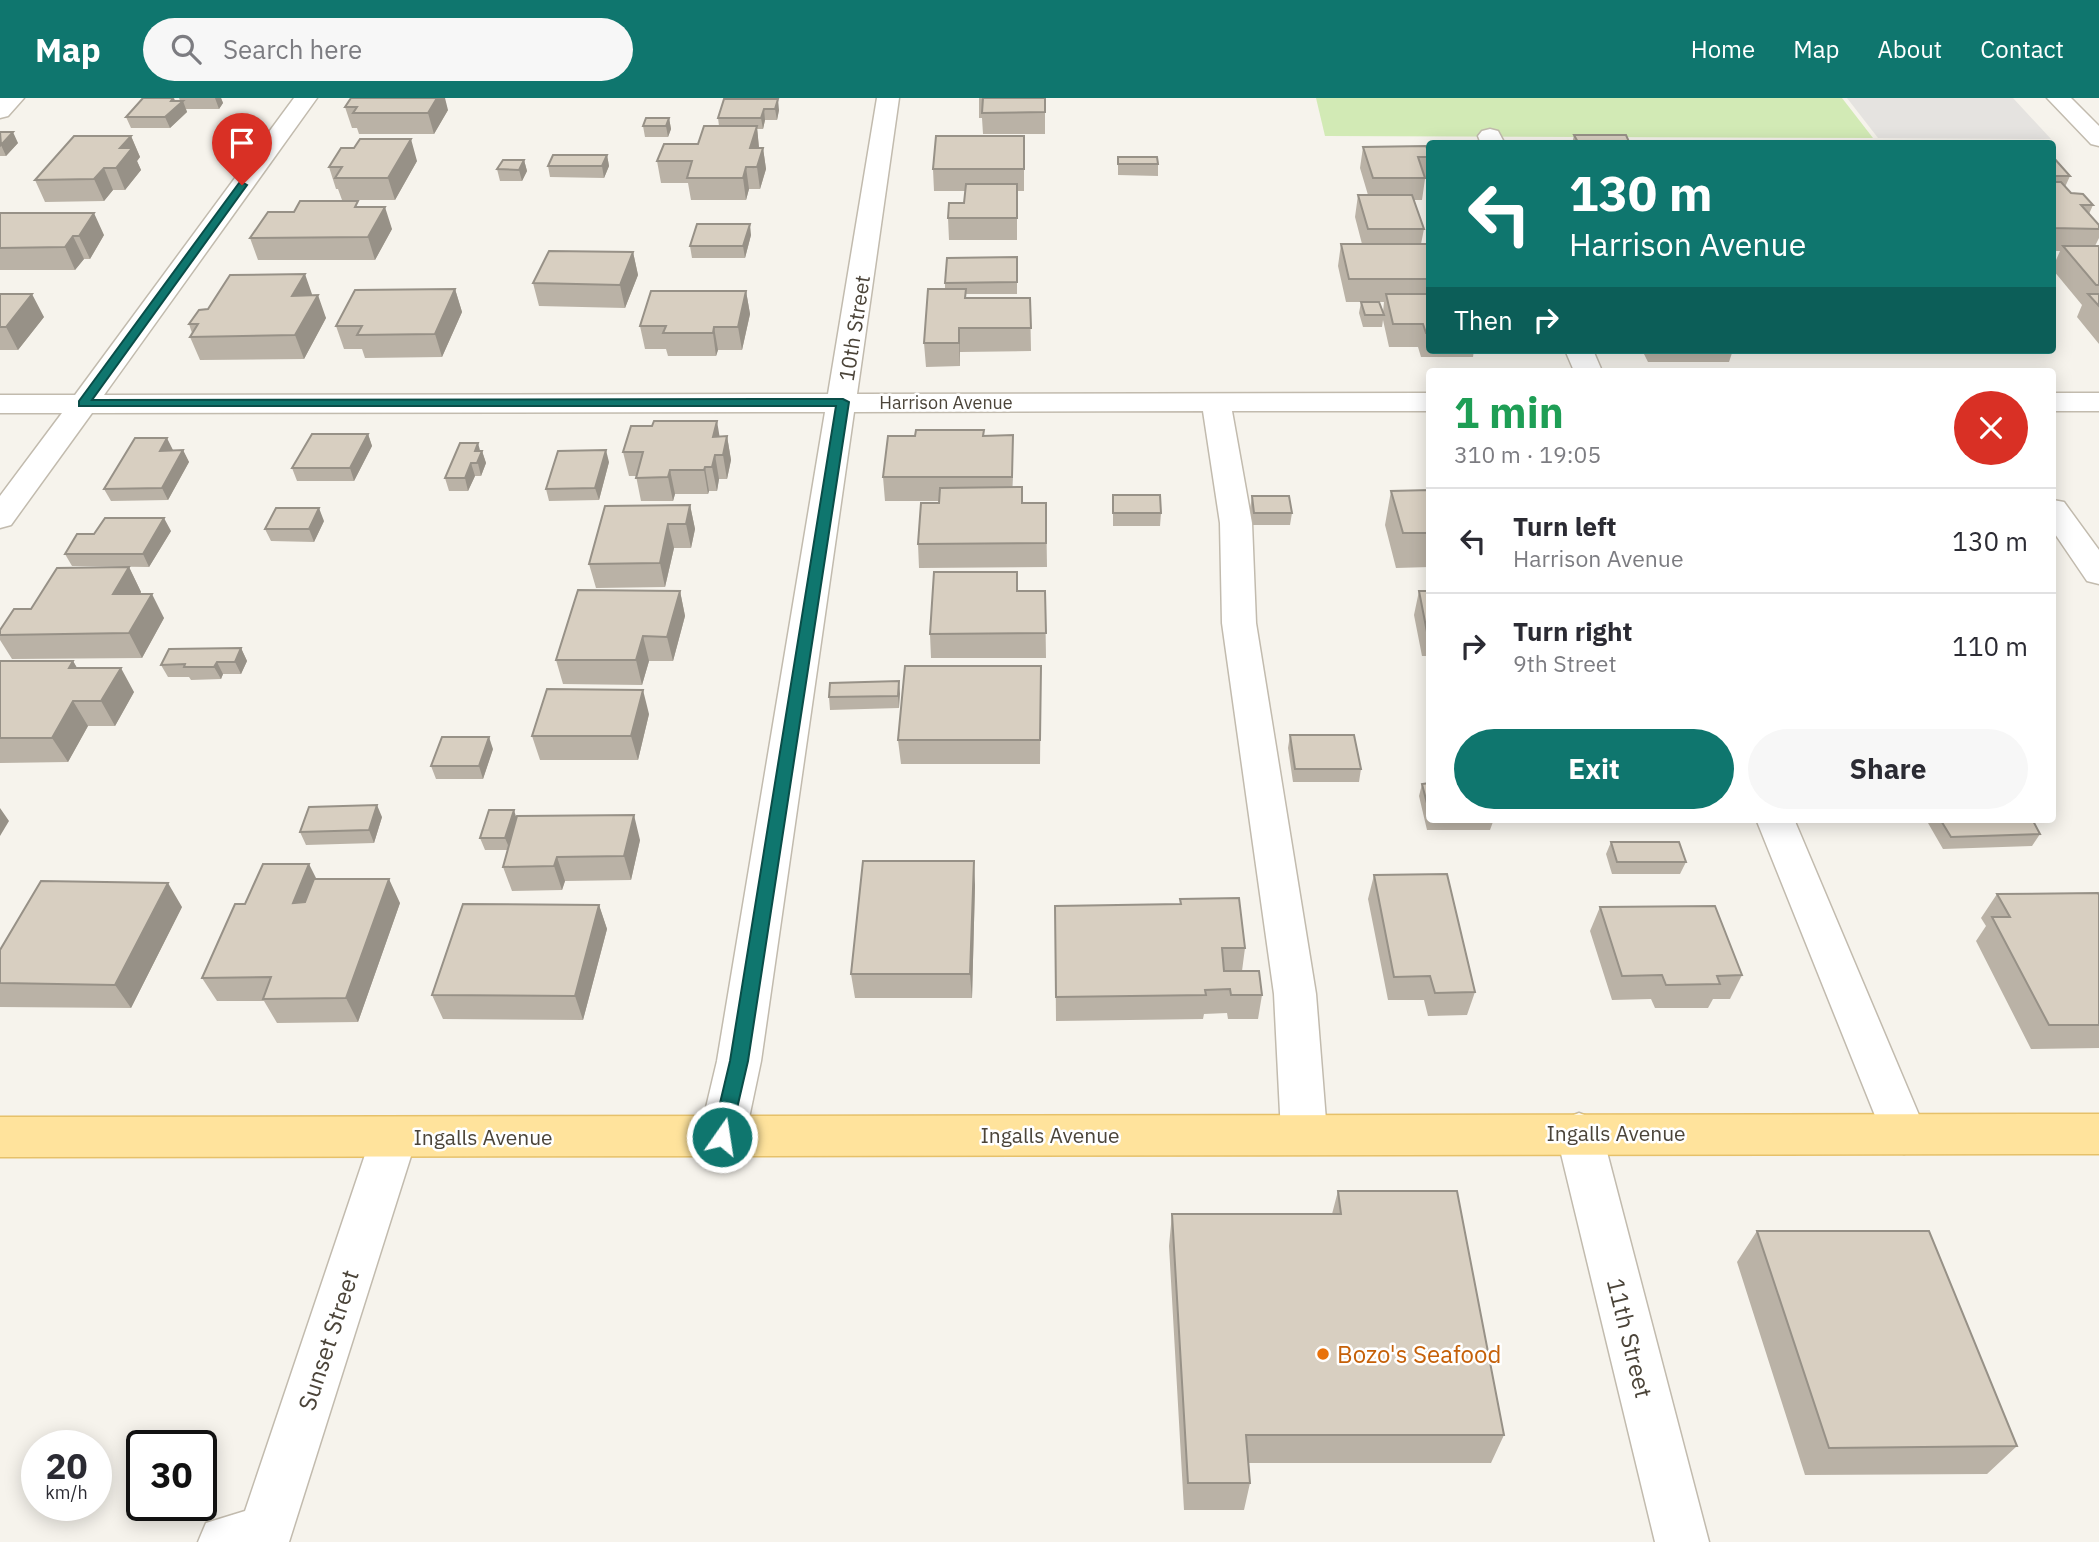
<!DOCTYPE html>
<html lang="en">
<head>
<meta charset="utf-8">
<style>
  :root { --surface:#fff; --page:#f7f7f7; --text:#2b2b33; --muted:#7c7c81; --line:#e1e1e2; --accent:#0f766e }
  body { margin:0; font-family:"IBM Plex Sans",sans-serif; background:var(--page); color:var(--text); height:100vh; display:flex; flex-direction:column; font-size:26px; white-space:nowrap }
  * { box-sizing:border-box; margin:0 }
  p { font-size:23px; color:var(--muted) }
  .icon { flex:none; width:38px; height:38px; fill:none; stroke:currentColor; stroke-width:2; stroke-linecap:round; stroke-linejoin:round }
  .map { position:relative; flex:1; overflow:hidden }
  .side { position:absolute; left:1426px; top:270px; width:630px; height:455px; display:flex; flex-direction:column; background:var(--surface); border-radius:7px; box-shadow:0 4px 18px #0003 }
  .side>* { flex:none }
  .guide { position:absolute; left:1426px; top:42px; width:630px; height:214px; border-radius:7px; box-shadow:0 4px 18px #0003; background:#0f766e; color:#fff; overflow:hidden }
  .speed { position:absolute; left:21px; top:1332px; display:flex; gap:14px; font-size:35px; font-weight:700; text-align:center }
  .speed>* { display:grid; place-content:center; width:91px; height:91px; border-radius:50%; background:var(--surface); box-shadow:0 4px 18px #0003; line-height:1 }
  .speed small { font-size:18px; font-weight:400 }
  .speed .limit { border:4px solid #111; border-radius:10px; background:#fff; color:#111 }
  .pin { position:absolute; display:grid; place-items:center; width:60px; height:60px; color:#fff; margin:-72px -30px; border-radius:50% 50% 50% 0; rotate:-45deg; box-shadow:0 0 7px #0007 }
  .pin .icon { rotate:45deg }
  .me { position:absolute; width:77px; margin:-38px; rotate:13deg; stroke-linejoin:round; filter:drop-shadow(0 0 5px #0008) }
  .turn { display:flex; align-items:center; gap:24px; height:147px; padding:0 28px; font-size:32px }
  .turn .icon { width:91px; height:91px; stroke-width:2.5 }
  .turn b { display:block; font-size:49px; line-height:60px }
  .then { display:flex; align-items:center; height:66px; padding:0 28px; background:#0003; gap:14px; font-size:26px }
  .round { display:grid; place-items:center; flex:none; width:74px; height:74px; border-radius:37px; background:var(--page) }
  .summary { display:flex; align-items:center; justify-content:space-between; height:119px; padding:0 28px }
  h1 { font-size:42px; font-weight:800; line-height:52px; color:#1e9e55 }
  .cta { display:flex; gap:14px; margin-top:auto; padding:14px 28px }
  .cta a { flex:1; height:80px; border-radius:42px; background:var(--accent); color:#fff; font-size:28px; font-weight:800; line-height:80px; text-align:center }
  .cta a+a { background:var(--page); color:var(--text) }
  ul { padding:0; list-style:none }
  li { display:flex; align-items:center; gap:21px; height:105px; padding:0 28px; border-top:2px solid var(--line) }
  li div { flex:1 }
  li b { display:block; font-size:26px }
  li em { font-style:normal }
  header { display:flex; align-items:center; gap:42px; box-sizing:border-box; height:98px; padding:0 35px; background:var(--accent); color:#fff }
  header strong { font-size:33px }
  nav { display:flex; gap:38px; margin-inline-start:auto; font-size:24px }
  .search { width:490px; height:63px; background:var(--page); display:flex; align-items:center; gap:18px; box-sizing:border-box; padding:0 24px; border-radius:38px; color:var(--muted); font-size:26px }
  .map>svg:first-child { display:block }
  .green { fill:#d2eab5 }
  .parking { fill:#e5e3e0 }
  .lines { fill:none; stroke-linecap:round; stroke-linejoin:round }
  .minor-casing { stroke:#c2bbae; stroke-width:3 }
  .major-casing { stroke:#e6c16a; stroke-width:3 }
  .minor { fill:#fff; fill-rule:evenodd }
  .major { fill:#ffe39c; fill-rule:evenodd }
  .wall { fill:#bab2a6; fill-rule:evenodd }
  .shaded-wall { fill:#979187 }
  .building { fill:#d8cfc1; stroke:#979187; stroke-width:2 }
  .route { fill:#0f766e; stroke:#0a4d48; stroke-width:2 }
  .food-dot { fill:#e8710a; stroke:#fff; stroke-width:2.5 }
  .labels { text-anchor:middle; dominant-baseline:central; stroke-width:5; stroke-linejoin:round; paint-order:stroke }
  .far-street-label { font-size:18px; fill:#4b4439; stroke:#fff }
  .street-label { font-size:21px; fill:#4b4439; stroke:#fff }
  .near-street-label { font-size:24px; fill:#4b4439; stroke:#fff }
  .near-food-label { font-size:24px; fill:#c56008; stroke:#fff; text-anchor:start }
</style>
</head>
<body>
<header>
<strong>Map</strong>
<div class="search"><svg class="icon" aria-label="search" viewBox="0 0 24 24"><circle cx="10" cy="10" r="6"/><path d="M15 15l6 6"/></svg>Search here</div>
<nav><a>Home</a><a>Map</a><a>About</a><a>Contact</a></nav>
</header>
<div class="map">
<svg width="2099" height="1444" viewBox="0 0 2099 1444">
  <rect width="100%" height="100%" fill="#f6f3ec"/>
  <path class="green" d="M1316,0H1842L1873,40L1325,38Z"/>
  <path class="parking" d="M1847,0H2013L2051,41L1878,40Z"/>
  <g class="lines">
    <g class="minor-casing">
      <path id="minor" d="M0,0H24L8,18L0,20Z
        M294,0H317L104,297L828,296L877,0H899L857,296L1430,295V313H1232L1252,425L1256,525L1316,896L1327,1035L1320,1049L1304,1055L1288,1049L1281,1035L1274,896L1222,525L1220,425L1203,313L854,314L761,963L745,1039L738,1053L722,1059L706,1053L699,1039L717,963L825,314L92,315L11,427L0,430V398L62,315H0V297H75Z
        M2047,0H2071L2099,28V48L2091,46Z
        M1490,31L1498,33L1505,46H1481L1478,38L1482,33Z
        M1565,252H1593L1602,273H1574Z
        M2053,295H2099V313H2053Z
        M2053,402L2064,404L2099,452V486L2087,483L2053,433Z
        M1756,721H1794L1927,1036L1920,1050L1904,1056L1888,1050Z
        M1579,1015L1595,1021L1602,1035L1709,1444H1655L1556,1035L1563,1021Z
        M394,1019L410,1025L417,1039L289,1444H198L206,1425L245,1413L371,1039L378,1025Z"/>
    </g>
    <g class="major-casing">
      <path id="major" d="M2099,1016V1056L0,1059V1019Z"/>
    </g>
    <use href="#minor" class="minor"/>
    <use href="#major" class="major"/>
  </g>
  <path class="wall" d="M179,0H221L223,5L219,11H186L187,14L170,30H131L126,19L175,3H180Z
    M979,0H1045V36H983L982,20H979Z
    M724,1L779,12L777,22H765L763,31H757L759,50H763L766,71L760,91H749L746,102H691L688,85H661L657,63L698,46L719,28L718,20Z
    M345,9L448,12L434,36H359L357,30H352Z
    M669,20L671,31L668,39H645L643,28Z
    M0,34L18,45L6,58H0Z
    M1574,37L1630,46H1572Z
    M131,38L140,59L137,63L141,72L125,92H113L104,103L45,104L35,82Z
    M1024,38V93H1017V142H949L948,120L964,105L965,93H934L933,71Z
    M1363,49L1430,57V65L1427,81H1425L1422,102H1414L1424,131L1421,146H1430V252H1474L1473,259H1421L1418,249H1389L1383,222L1382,229H1363L1359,215L1361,204H1346L1338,168L1341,146H1362L1355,119L1358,97H1368L1360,70ZM1379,204H1384L1383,214Z
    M607,57L609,68L604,80L550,79L548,68Z
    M1118,59L1158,66V78L1118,77Z
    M2053,59L2070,78L2065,89L2071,95L2093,107L2089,116L2099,127V140L2095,148H2099V246L2077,219L2082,207L2053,172V169L2060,153H2053Z
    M524,62L527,73L522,83H500L497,71Z
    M417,63L395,102H342L338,91H336L329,69Z
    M360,109L392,131L375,162H258L250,140L294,114Z
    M0,115L104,137L90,161H84L75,172H0Z
    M751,137L745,160H692L690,148Z
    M633,154L638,177L625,210L539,208L533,185Z
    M1017,159V196H966V200H1030L1031,253L960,254V268L926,269L924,245L945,191V185Z
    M455,191L462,214L442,259L365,260L362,251H344L336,228Z
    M746,193L750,216L742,252H718L716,258H668L666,251H645L640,228Z
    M0,196L44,219L18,252H0Z
    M312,197L326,220L304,261L200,262L190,239L192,235L189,226L208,211Z
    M1642,252H1733L1729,264H1648Z
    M368,336L372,348L354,383H297L292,370Z
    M1013,337L1012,389L1022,405H1046L1047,469L919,470L918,446L939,405V403H885L883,379L984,338Z
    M727,338L731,362L727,381H719L717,393H709L708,396H675L673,403H641L636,378H629L623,354Z
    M173,352H183L189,364L168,402L111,403L104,391Z
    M480,353H482L486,365L481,378H475L468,393H449L445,380Z
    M609,364L599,402L549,403L546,391Z
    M1430,392V469L1396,470L1385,427L1391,393Z
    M1113,397L1161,415L1160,428H1113Z
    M1252,398L1292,415L1290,427H1253L1250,411Z
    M690,407L695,431L691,450H674L665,489L596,490L589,466Z
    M324,423L314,444L271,443L265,431Z
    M171,433L149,469L72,468L65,456Z
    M129,469L141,494L140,496L164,520L142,560L12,561L0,542V532L31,511Z
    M1017,474L1018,493H1045L1046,560H931L930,536Z
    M680,493L685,518L673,563H649L642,587L563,586L556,562Z
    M1419,493H1430V558H1422L1414,517Z
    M241,550L247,563L241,576H223L221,581L191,582L189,579H168L161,567Z
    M0,563H73L77,570L134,594L115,628H88L68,664L0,665Z
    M1041,568L1040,666H901L898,642Z
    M899,583V610L830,612L829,599Z
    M649,616L638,662H540L532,638Z
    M1290,637L1361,671L1359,684H1293L1288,650Z
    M493,651L483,681H436L431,668Z
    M1430,685V721H1494L1490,732H1427L1419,698L1422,686Z
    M382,719L374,745L306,747L300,734Z
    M517,721L640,742L631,782L565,783L562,792L512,793L503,769L508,752H485L480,740Z
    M1930,721H2032L2040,736L2032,748L1943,751L1928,725Z
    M1611,744L1686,764L1680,776H1612L1606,756Z
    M1374,777L1475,894L1467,917L1428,918L1424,902H1388L1368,801Z
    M317,781L400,805L358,924L277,925L264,903H217L202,880L245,806Z
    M975,787L972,900H855L851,876Z
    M1997,796L2099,797V950L2031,951L1976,843L1986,828L1981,820Z
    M1180,801L1245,850L1242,873L1262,897L1258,921H1228L1227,915L1204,916L1203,921L1056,923L1055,808L1180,806Z
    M599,807L607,831L583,922L443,921L432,897Z
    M182,809L131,910L0,909V852Z
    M1600,809L1742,877L1730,901H1713L1708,910H1655L1651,901L1612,902L1590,833Z
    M1338,1093L1504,1337L1491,1365H1249L1250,1385L1244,1412H1184L1169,1148L1172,1116H1332Z
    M1757,1133L2017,1348L1987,1376L1805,1377L1737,1164Z"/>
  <path class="shaded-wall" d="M174,0L177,8L183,3L187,14L170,30L165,19L171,3Z
    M215,0H221L223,5L219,11Z
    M437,0H445L448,12L434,36L428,15Z
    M778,1L779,12L777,22L775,11Z
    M764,11L765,22L763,31L761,20Z
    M669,20L671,31L668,39L666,28Z
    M757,28L759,50L753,71L750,50Z
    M13,34L18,45L6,58L1,47Z
    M131,38L140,59L137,63L141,72L125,92L116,70L120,50Z
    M411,41L417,63L395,102L388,80Z
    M763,50L766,71L760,91L757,69Z
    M607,57L609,68L604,80L602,68Z
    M524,62L527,73L522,83L519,72Z
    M746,69L749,91L746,102L743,80Z
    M104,70L113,92L104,103L94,81Z
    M385,109L392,131L375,162L368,139Z
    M94,115L104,137L90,161L79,138Z
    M750,126L751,137L745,160L743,148Z
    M73,138L84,161L75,172L65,149Z
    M633,154L638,177L625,210L620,187Z
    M305,176L313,199L292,198Z
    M455,191L462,214L442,259L435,236Z
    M746,193L750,216L742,252L738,229Z
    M32,196L44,219L18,252L6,229Z
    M318,197L326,220L304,261L295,237Z
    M714,229L718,252L716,258L713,235Z
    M959,230L960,254V268L959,245Z
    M717,323L721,347L713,339Z
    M368,336L372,348L354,383L350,370Z
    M1013,337V361L1012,403V379Z
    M727,338L731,362L727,381L723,357Z
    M167,340L173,352L160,353Z
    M478,345L481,356L482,353L486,365L481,378L475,353Z
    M183,352L189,364L168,402L162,390Z
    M606,352L609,364L599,402L595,390Z
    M715,357L719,381L717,393L712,369Z
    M471,365L475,378L468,393L465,380Z
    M705,369L709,393L708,396L704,372Z
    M670,372L675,396L673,403L668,379Z
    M690,407L695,431L691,450L686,426Z
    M319,410L324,423L314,444L309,431Z
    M164,420L171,433L149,469L143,456Z
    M668,426L674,450L665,489L660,465Z
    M129,469L141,494L126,521L113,496Z
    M680,493L685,518L673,563L667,539Z
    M152,496L164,520L142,560L129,535Z
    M643,538L649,563L642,587L636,562Z
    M241,550L247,563L241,576L235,564Z
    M73,563L87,587L69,570Z
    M217,564L223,576L221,581L214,569Z
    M121,570L134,594L115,628L101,603Z
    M899,583L900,596L899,610L898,598Z
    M643,592L649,616L638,662L631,638Z
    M73,603L88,628L68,664L52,640Z
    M489,639L493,651L483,681L479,668Z
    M377,707L382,719L374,745L369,732Z
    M0,710L9,723L0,738Z
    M514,712L518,725L510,752L505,740Z
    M634,717L640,742L631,782L624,758Z
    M557,759L565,783L562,792L554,768Z
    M974,763L975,787L972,900L970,876Z
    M309,766L321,790L305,829L293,805Z
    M389,781L400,805L358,924L346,900Z
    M168,785L182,809L131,910L115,887Z
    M599,807L607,831L583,922L575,898Z"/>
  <path class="building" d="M143,0H173L171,3H183L165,19H126Z
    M351,0H437L428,15H353L357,9H345Z
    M983,0H1045V14L982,15Z
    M724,1H778L775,11H764L761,20H718Z
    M646,20H669L666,28H643Z
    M704,28H757L750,50H763L757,69H746L743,80H687L692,63H657L664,46H698Z
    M0,34H13L1,47Z
    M1574,37H1626L1630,46H1579Z
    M74,38H131L120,50H132L116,70H104L94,81L35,82Z
    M936,38H1024V71H933Z
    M360,41H411L388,80H335L342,69H329L341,50H354Z
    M1426,48L1430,59H1418L1425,80H1373L1363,49Z
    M553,57H607L602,68H548Z
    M1118,59H1157L1158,66H1118Z
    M2053,59L2070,78H2053Z
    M503,62H524L519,72L497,71Z
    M2053,84H2061L2071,95L2083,96L2093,107H2081L2099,127V131L2053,130Z
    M966,86H1017V120H948L949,105H964Z
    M1358,97H1412L1424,131H1368Z
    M300,103H358L355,109H385L368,139L250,140L268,114H294Z
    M0,115H94L79,138H73L65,149L0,150Z
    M697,126H750L743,148H690Z
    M1341,146H1430V181H1349Z
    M2063,148H2099V187H2096Z
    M549,153L633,154L620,187L533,185Z
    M1017,159V184L945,185L947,160Z
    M305,176L292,198L318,197L295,237L190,239L198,226H189L199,212L208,211L230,177Z
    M455,191L435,236L357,237L362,228H336L355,192Z
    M928,191H966L965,200H1030L1031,230H959V245H924Z
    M651,193H746L738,229H714L713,235H663L666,228H640Z
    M0,196H32L6,229H0Z
    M1386,196H1430V235H1426L1423,226H1393Z
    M2088,196H2099V208Z
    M1361,204H1379L1384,217H1365Z
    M654,323H717L713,339L727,338L723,357H715L712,369H705L704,372H670L668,379L636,380L643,354H623L631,328H652Z
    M916,332H984L983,338L1013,337L1012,379H883L888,338H915Z
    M312,336H368L350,370H292Z
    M135,340H167L160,353L183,352L162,390L104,391Z
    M460,345H478L475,353H482L477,365H471L465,380H445Z
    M606,352L595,390L546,391L558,353Z
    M1022,389V405H1046V445L918,446L921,405H939L940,390Z
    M1430,392V435H1403L1391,393Z
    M1113,397H1160L1161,415H1113Z
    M1252,398H1289L1292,415H1254Z
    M690,407L686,426H668L660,465L589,466L605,408Z
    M276,410H319L309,431H265Z
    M105,420H164L143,456H65L77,436H94Z
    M129,469L113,496H152L129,535L0,537V532L14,511H31L57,470Z
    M934,474H1017V493H1045L1046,535L930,536Z
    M578,492L680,493L667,539L643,538L636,562H556Z
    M1419,493H1430V534H1427Z
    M241,550L235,564H217L214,569H184L185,566L161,567L169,551Z
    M0,563H73L69,570H121L101,603H73L52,640H0Z
    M905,568H1041L1040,642H898Z
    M899,583L898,598L829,599L830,585Z
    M547,591L643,592L631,638H532Z
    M1290,637H1354L1361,671H1295Z
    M442,639H489L479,668H431Z
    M1430,685V717L1422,686Z
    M377,707L369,732L300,734L309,709Z
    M489,712H514L505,740H480Z
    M634,717L624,758L557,759L554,768L503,769L517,718Z
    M1940,721H2032L2040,736L1951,739Z
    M1611,744H1679L1686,764H1617Z
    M863,763H974L970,876H851Z
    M263,766H309L293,805L305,804L314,781H389L346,900L263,901L271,879L202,880L235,806H245Z
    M1447,776L1475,894L1435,895L1430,878L1394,879L1374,777Z
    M41,783L168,785L115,887L0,885V852Z
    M2098,795L2099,797V927H2049L1992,819H2010L1997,796Z
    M1239,800L1245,850H1222L1224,873H1259L1262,897H1231L1230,891L1205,892L1206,897L1056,899L1055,808L1181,806L1180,801Z
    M463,806L599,807L575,898L432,897Z
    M1715,808L1742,877L1717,878L1720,886L1666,887L1662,877L1622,878L1600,809Z
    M1338,1093H1457L1504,1337H1246L1250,1385H1188L1172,1116H1341Z
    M1757,1133H1929L2017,1348L1829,1350Z"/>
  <path class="route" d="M242,84L247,87L92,302L843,301L849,304L748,963L729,1045L722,1047L715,1045L712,1039L730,963L836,308H79V303L239,85Z"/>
  <circle class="food-dot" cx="1323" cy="1256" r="7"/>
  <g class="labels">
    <g class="far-street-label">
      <text x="946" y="304">Harrison Avenue</text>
    </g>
    <g class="street-label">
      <text transform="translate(854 230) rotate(-81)">10th Street</text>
      <text x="1616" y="1035">Ingalls Avenue</text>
      <text x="1050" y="1037">Ingalls Avenue</text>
      <text x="483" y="1039">Ingalls Avenue</text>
    </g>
    <g class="near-street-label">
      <text transform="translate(1630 1240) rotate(76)">11th Street</text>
      <text transform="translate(328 1242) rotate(-72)">Sunset Street</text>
    </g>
    <g class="near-food-label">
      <text x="1337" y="1256">Bozo's Seafood</text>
    </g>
  </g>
</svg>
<div class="speed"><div>20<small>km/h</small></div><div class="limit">30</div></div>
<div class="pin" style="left:242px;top:87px;background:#d93025"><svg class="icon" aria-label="arrive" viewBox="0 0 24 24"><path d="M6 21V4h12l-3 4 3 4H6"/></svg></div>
<svg class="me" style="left:722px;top:1039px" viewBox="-20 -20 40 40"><circle r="17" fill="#0f766e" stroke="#fff" stroke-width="3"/><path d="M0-11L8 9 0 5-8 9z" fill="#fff"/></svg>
<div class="guide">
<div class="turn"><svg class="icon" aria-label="left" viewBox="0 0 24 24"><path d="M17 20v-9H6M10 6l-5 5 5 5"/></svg><div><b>130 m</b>Harrison Avenue</div></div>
<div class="then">Then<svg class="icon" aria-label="right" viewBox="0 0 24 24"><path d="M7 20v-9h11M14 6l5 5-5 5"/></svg></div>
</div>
<section class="side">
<div class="summary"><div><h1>1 min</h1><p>310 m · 19:05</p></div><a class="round" style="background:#d93025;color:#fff"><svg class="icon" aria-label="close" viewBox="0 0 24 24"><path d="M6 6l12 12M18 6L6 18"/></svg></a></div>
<ul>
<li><svg class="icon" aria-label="left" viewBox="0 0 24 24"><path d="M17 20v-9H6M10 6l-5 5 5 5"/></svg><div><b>Turn left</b><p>Harrison Avenue</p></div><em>130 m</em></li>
<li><svg class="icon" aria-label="right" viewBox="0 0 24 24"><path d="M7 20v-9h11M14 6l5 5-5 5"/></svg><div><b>Turn right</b><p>9th Street</p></div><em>110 m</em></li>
</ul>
<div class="cta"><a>Exit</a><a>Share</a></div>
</section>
</div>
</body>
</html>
